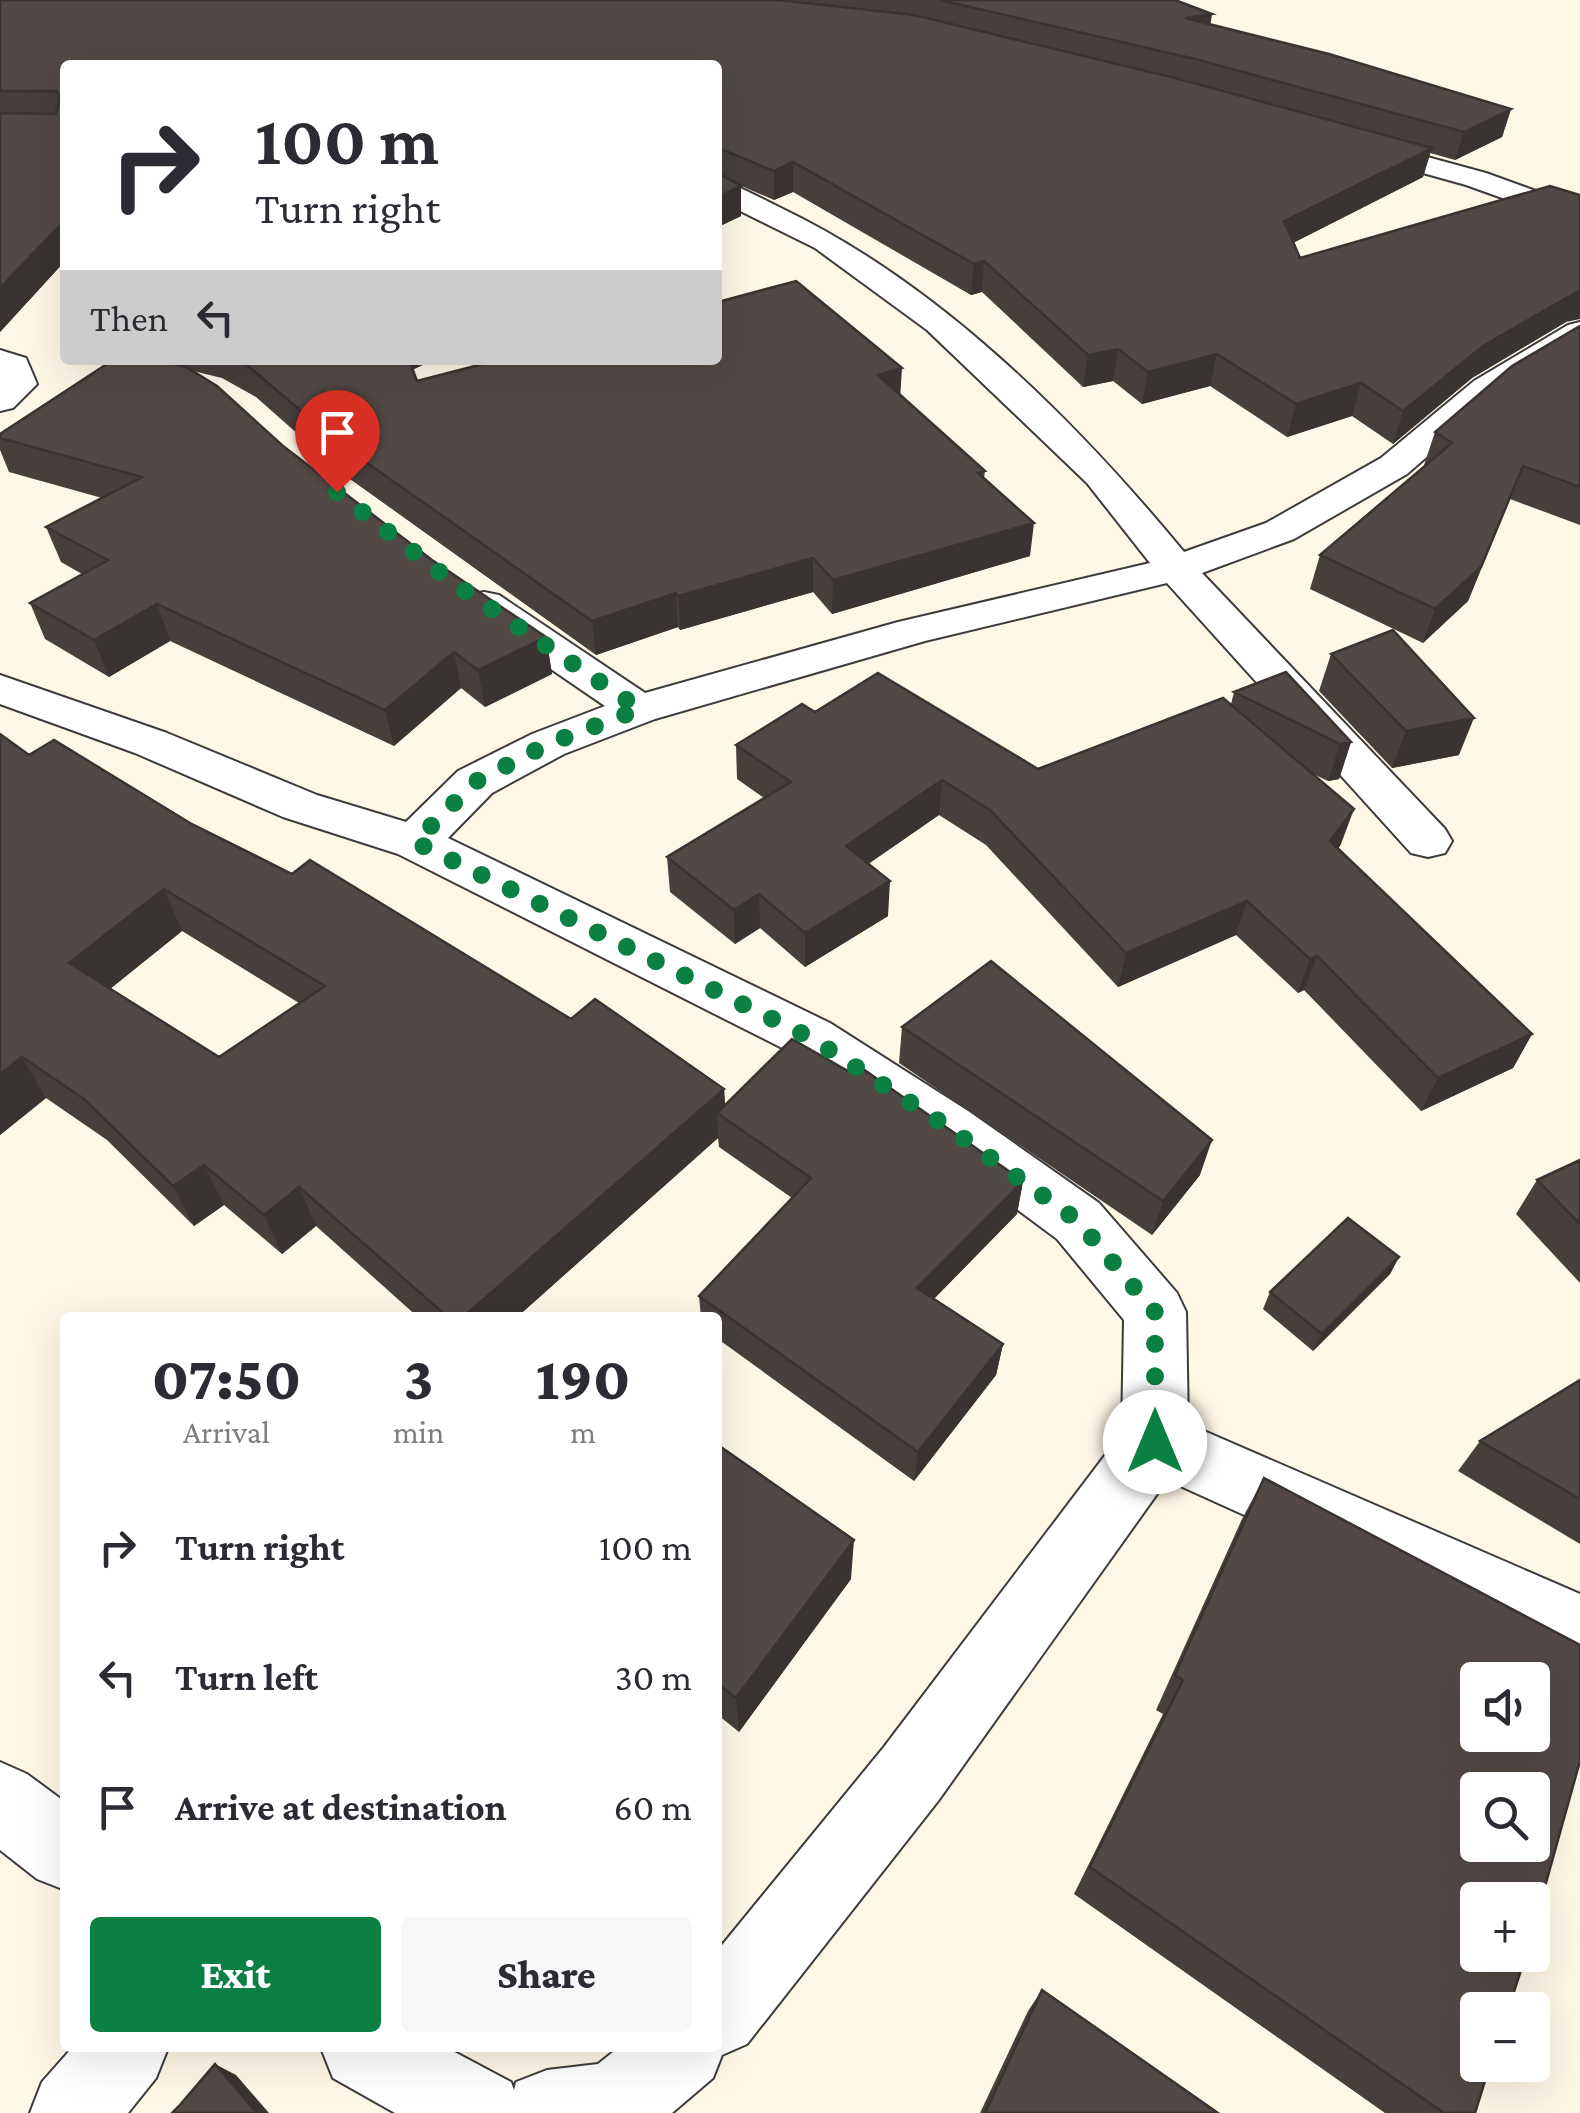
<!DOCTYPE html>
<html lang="en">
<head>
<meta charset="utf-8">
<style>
  :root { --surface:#fff; --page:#f7f7f7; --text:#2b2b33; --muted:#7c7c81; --accent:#0b8043 }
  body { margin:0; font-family:"Crimson Pro",serif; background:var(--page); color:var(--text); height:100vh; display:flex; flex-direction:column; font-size:38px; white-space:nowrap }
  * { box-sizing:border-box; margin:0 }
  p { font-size:32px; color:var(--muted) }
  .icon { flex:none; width:55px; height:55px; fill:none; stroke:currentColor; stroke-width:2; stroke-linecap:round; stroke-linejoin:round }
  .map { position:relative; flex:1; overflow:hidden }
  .drawer { position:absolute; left:60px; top:1312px; width:662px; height:740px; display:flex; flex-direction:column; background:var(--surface); border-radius:10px; box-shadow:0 10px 40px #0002 }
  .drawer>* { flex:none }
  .hud { position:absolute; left:60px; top:60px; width:662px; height:305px; border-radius:10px; box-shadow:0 10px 40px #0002; background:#fff; color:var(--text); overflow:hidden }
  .tools { position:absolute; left:1460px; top:1662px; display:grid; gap:20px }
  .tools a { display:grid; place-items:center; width:90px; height:90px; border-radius:10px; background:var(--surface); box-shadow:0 10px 40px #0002; font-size:50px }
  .pin { position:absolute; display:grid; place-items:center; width:85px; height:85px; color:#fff; margin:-102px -42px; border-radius:50% 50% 50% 0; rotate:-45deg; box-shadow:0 0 10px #0007 }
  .pin .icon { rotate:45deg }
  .me { position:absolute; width:110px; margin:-55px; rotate:0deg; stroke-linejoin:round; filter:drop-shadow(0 0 8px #0008) }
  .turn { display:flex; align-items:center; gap:35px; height:210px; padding:0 30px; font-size:45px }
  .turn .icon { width:130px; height:130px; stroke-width:2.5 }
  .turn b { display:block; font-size:70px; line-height:85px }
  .then { display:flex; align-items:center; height:95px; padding:0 30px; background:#0003; gap:20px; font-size:38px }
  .eta { display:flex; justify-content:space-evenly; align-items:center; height:170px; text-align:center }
  .eta b { font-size:60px; font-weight:800; line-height:70px }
  .action { display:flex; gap:20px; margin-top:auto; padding:20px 30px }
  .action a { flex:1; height:115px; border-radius:10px; background:var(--accent); color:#fff; font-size:40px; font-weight:800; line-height:115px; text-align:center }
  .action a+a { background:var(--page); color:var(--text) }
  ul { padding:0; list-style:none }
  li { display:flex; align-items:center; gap:30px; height:130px; padding:0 30px }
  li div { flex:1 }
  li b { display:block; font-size:38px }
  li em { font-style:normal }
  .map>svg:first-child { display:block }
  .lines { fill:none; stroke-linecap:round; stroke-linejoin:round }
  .street-casing { stroke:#3c3c3c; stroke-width:4 }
  .street { fill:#fff; fill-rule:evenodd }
  .wall { fill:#473f3c; fill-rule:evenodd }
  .shaded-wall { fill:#393331 }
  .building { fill:#524946; stroke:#393331; stroke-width:2.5; fill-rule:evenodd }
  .route { stroke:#0b8043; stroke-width:18; stroke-dasharray:0 32.4 }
</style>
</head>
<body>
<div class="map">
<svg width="1580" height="2113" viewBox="0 0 1580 2113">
  <rect width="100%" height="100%" fill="#fff7e6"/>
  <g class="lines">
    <g class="street-casing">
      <path id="street" d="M1354,137L1486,173L1580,207V226L1466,185L1344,151L1340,145L1344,139Z
        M718,180C740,186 760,198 781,208C938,283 1074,419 1184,552L1266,523L1381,458L1474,381L1568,325L1580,322V346L1498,395L1407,474L1294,539L1202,573L1445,829L1452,841L1445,853L1428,857L1411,853L1167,583L925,641L655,719L564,754L492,793L448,838L830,1023L968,1111L1099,1203L1177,1293L1186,1312L1188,1424L1580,1594V1667L1167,1480L938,1801L747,2044L722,2055L713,2078L672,2113H395L333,2078L321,2048H447L511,2082L514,2090L516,2082L547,2070L598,2064L618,2048H718V1950L884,1747L1122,1433L1124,1320L1057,1239L928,1143L792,1053L398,854L283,817L135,753L0,704V675L167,733L317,795L406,822L458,771L532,734L605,706L469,613L463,604L469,595L484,592L499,595L645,693L898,622L1150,563L1087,483L927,330L815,248L718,200Z
        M0,350L26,358L37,384L13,408L0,411Z
        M0,1762L27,1774L65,1802V1890L37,1879L0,1850Z
        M72,2048H168L156,2078L128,2113H30L42,2082Z"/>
    </g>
    <use href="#street" class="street"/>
  </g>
  <path class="wall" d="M0,0H1175L1210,25L1511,109L1502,137L1455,160L1430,153L1423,177L1293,243L1300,258L1566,322L1472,378L1393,444L1352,416L1287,437L1210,386L1142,404L1113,381L1083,387L982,292L971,295L793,192L774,200L739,185L741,216L718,227V65H65V261L0,332Z
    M1580,326V525L1510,499L1468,601L1423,643L1310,589L1320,555L1425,466L1424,465L1435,432Z
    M166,360H433L412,370L417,381L901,395L985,471L984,478L1030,556L832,614L813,592L680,630L678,627L596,655L343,474L256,397L222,378L193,371L283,446L432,560L546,637L552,674L485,707L461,688L394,746L170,641L109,677L45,639L30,603L82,574L61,562L46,527L102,498L9,472L0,450V434L167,362Z
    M1331,654L1459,755L1392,768L1319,691Z
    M1234,692L1351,742L1339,779L1328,781L1311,773L1341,844L1338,849L1532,1034L1513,1068L1421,1111L1304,990L1298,993L1236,935L1118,987L986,845L939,815L868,864L888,916L805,967L760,928L735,944L670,892L667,857L764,798L737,779L736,745L815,712L1038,769L1231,704Z
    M0,734L29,755L190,823L571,1019L724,1089L725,1105L1023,1181L1017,1214L934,1299L1003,1344L996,1375L914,1481L718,1339V1318H701L699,1296L792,1198L719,1147L718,1138L516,1318H419L316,1226L282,1254L224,1205L194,1226L107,1140L46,1098L0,1135ZM182,931L299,1003L219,1057L110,989Z
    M902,1027L1200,1175L1152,1235L899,1063Z
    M1580,1160V1283L1516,1214L1537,1180Z
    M1399,1257L1390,1274L1313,1351L1263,1309L1270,1292Z
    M1580,1380V1544L1458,1471L1480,1441Z
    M718,1445L851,1579L739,1732L718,1715Z
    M1264,1478L1475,2113H1385L1074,1894L1163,1714L1156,1710L1242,1519Z
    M1042,1990L1218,2113H980L1028,2011Z"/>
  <path class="shaded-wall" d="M1212,14L1208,41L1185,18Z
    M1511,109L1502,137L1455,160L1464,132Z
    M1432,148L1423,177L1277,251L1284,221Z
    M793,162V192L774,200V171Z
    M741,186V216L718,227V197Z
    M65,220V261L0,332V288Z
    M984,261L982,292L971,295L974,264Z
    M1580,290V319L1566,322L1472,378L1393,444L1403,411L1483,346Z
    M1118,349L1113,381L1083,387L1088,355Z
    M1217,354L1210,386L1142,404L1148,372Z
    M405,360H433L408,372Z
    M902,368L900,400L878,375Z
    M1361,383L1352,416L1287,437L1296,404Z
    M1523,466L1468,601L1423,643L1435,609Z
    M1034,523L1030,556L832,614L833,580Z
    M813,558V592L680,630L678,596Z
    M676,593L678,627L596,655L592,621Z
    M157,604L170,641L109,677L94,640Z
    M546,637L552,674L485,707L478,670Z
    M454,652L461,688L394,746L385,710Z
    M1474,718L1459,755L1392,768L1406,731Z
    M1351,742L1339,779L1328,781L1340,744Z
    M942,780L939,815L845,880L846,846Z
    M1354,809L1341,844L1317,876L1330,841Z
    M890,881L888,916L805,967V933Z
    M164,889L182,931L90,1005L69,963Z
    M759,894L760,928L735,944L734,910Z
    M1247,901L1236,935L1118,987L1126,953Z
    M1317,956L1304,990L1298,993L1310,959Z
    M1532,1034L1513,1068L1421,1111L1438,1078Z
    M22,1057L46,1098L0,1135V1074Z
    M724,1089L726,1119L717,1113L718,1138L516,1318H462Z
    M1212,1140L1200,1175L1152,1235L1163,1201Z
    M204,1165L224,1205L194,1226L173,1186Z
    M1023,1181L1017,1214L913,1320L917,1288Z
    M299,1187L316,1226L282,1254L264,1215Z
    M1399,1257L1390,1274L1313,1351L1322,1334Z
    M1003,1344L996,1375L914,1481L918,1452Z
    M854,1540L851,1579L739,1732L736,1698Z
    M215,2064L236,2075L269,2113H257Z"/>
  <path class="building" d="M0,0H778L914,15L1175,78L1432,148L1284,221L1300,258L1550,186L1580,195V290L1483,346L1403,411L1361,383L1296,404L1217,354L1148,372L1118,349L1088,355L984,261L974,264L793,162L774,171L718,148V65H65V220L0,288V113L56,114L60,95L56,91H0Z
    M940,0H1175L1212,14L1185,18L1329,54L1511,109L1464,132L1195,59Z
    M718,173L741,186L718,197Z
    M796,281L902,368L878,375L985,471L978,473L1034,523L833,580L813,558L678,596L676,593L592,621L336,441L247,365L238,360H409L417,381L498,360H718V302Z
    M1580,326V487L1523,466L1481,567L1435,609L1320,555L1452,443L1435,432L1512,366Z
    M113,360H158L186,367L217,386L283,446L432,560L546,637L478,670L454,652L385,710L157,604L94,640L30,603L108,560L46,527L142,477L0,438V434Z
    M1393,630L1474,718L1406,731L1331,654Z
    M1286,672L1351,742L1340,744L1234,692Z
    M878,673L1038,769L1223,698L1354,809L1330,841L1532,1034L1438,1078L1317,956L1310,959L1247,901L1126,953L990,810L942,780L846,846L890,881L805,933L759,894L734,910L667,857L791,782L736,745L802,704L815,712Z
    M0,734L29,755L54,740L190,823L292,874L310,860L571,1019L595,999L724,1089L462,1318H449L299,1187L264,1215L204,1165L173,1186L84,1099L22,1057L0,1074ZM164,889L325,986L219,1057L69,963Z
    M991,961L1212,1140L1163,1201L902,1027Z
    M792,1039L848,1071L856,1064L1023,1181L917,1288L1003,1344L918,1452L699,1296L811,1178L717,1113Z
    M1580,1160V1224L1537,1180Z
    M1348,1218L1399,1257L1322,1334L1270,1292Z
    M1580,1380V1499L1480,1441Z
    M718,1445L854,1540L736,1698L718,1684Z
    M1264,1478L1580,1645V1761L1532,1933V1900H1478V1955H1526L1508,2010H1478V2065H1490L1475,2113H1444L1090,1867L1183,1680L1175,1675ZM1478,1680H1532V1735H1478ZM1478,1790H1532V1845H1478Z
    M1042,1990L1218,2113H985Z
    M215,2064L257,2113H172L179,2106Z"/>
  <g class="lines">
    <path class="route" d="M337,492L455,584L640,709L548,744L475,782L415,842L811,1038L948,1127L1078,1221L1155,1312V1442"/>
  </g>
</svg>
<div class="tools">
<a><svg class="icon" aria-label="sound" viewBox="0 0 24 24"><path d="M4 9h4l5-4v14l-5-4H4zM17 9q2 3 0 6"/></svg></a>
<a><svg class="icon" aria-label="search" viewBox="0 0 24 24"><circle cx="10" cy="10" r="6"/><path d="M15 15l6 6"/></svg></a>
<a>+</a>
<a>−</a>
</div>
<div class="pin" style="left:337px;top:492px;background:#d93025"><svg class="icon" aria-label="arrive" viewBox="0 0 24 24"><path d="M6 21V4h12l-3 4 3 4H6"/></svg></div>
<svg class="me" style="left:1155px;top:1442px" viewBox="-20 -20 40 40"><circle r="19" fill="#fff"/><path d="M0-13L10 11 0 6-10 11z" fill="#0b8043"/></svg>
<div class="hud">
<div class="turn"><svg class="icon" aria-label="right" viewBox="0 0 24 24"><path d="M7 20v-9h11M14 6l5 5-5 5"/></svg><div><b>100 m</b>Turn right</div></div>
<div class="then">Then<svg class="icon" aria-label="left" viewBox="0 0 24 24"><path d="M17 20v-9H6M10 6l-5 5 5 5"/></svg></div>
</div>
<section class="drawer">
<div class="eta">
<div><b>07:50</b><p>Arrival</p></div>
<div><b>3</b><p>min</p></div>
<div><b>190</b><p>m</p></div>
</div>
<ul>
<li><svg class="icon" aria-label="right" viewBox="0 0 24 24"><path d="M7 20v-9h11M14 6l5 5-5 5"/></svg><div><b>Turn right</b></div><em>100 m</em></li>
<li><svg class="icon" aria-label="left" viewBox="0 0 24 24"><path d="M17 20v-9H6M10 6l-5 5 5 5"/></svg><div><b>Turn left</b></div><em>30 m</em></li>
<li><svg class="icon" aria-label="arrive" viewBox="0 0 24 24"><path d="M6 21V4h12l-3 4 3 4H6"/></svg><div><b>Arrive at destination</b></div><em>60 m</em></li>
</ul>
<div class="action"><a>Exit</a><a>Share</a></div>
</section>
</div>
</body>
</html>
